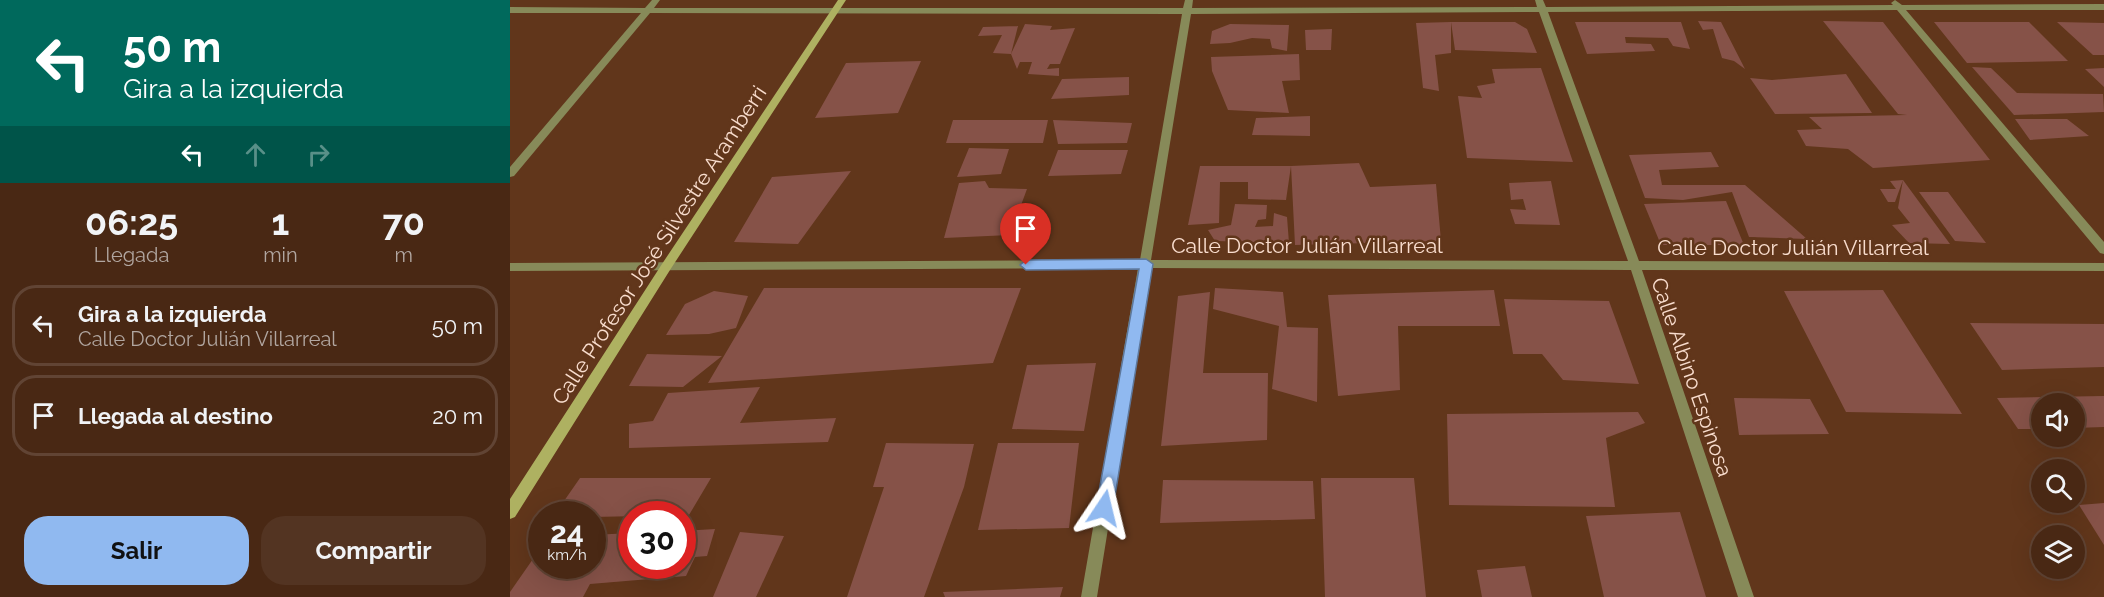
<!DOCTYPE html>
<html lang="es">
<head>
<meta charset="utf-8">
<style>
  :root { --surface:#492814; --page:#533422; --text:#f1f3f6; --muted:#b1a6a0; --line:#614434; --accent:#90b9f0 }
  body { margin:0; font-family:Raleway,sans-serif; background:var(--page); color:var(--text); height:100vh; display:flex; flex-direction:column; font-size:22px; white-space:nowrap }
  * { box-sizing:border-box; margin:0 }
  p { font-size:20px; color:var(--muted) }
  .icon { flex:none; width:33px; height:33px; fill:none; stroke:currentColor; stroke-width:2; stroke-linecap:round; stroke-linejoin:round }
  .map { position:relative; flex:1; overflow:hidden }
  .side { display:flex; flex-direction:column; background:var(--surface); width:510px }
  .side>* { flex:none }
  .guide { background:#00695c; color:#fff; overflow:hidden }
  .tools { position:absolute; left:1521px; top:393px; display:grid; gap:12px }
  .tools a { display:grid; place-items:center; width:54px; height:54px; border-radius:50%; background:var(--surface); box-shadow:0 6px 24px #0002,0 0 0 2px var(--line); font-size:30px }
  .speed { position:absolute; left:18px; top:501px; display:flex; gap:12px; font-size:30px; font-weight:700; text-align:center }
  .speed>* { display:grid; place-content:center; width:78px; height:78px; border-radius:50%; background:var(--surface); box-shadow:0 6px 24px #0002,0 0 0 2px var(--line); line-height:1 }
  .speed small { font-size:15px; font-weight:400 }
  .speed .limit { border:9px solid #d22; background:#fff; color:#111 }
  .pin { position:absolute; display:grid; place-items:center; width:51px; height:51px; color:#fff; margin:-62px -26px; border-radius:50% 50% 50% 0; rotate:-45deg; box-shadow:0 0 6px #0007 }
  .pin .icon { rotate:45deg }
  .me { position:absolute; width:66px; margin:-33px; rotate:10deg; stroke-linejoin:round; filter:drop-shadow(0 0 4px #0008) }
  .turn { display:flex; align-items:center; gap:21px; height:126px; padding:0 24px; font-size:27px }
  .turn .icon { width:78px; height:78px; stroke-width:2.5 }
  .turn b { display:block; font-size:42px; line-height:51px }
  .lanes { display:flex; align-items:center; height:57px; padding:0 24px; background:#0003; justify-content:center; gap:30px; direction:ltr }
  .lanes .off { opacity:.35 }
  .eta { display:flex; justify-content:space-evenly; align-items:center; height:102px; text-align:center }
  .eta b { font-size:36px; font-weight:700; line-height:42px }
  .button { display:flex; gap:12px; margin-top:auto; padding:12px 24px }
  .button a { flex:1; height:69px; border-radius:24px; background:var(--accent); color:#111; font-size:24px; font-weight:700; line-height:69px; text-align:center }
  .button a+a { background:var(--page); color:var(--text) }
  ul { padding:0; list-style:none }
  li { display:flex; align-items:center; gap:18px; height:81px; margin:0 12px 9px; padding:0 12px; border:3px solid var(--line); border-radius:24px }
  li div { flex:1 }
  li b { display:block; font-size:22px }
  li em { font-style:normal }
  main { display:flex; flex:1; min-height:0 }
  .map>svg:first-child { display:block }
  .building { fill:#865248 }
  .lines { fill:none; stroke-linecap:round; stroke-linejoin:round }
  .street { fill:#878a59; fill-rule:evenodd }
  .secondary { fill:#aeb161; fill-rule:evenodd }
  .route { fill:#90b9f0; stroke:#5e789c; stroke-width:1.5 }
  .labels { text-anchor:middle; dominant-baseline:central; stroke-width:5; stroke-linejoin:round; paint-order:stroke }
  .street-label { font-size:21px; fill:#f9ddce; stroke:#61361b }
</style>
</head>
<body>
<main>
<section class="side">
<div class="guide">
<div class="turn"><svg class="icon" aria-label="left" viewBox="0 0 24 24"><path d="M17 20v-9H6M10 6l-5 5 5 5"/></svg><div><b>50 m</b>Gira a la izquierda</div></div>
<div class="lanes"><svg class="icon" aria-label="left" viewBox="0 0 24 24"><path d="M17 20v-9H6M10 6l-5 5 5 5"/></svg><svg class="icon off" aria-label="ahead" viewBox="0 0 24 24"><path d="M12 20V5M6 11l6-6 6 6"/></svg><svg class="icon off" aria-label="right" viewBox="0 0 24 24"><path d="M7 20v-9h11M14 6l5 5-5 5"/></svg></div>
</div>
<div class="eta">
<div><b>06:25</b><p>Llegada</p></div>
<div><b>1</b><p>min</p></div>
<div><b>70</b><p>m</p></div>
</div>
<ul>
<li><svg class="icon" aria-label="left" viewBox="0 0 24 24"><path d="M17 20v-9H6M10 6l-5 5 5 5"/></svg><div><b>Gira a la izquierda</b><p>Calle Doctor Julián Villarreal</p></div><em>50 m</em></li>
<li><svg class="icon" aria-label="arrive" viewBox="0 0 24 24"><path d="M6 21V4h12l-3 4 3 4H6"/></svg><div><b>Llegada al destino</b></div><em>20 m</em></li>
</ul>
<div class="button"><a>Salir</a><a>Compartir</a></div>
</section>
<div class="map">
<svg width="1594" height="597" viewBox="0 0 1594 597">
  <rect width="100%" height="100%" fill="#61361b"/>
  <path class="building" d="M1188,21L1211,22L1235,69L1224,61L1212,58L1203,29L1193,30Z
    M1313,21L1373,22L1480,160L1363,168L1338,149L1296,146L1287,130L1312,129L1299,117L1397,115L1388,114Z
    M941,22H1005L1017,29L1027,53L945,50L941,22V53L925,55L929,91L913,88L906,23Z
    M1065,22H1171L1180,49L1163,46L1158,38L1115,37L1116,43L1141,44L1145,51L1077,54Z
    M1424,22H1519L1558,61L1457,63Z
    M1547,22L1594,23V55H1583Z
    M515,24L542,26L540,30L565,28L550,64H540L537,69L549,68V76L518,74L522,62H510L507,69L501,54L483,53L492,35L468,36L473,27L508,26L501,54Z
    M720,24L779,25L777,51L762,48L760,39L742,38L720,43L700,44L702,31Z
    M822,29L821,50H796L795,30Z
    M789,54L790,80L772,81L779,113L718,110L702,71L701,57Z
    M411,61L388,113L305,118L336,63Z
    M1462,67L1481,68L1507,93L1593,94L1594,112L1504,115Z
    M1031,68L1063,162L957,158L948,96L972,98L967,86L985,83L982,69Z
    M1594,68V87L1575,69Z
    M1336,74L1362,113L1265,114L1240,78L1262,80Z
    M619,77V95L541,99L552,79Z
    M800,116V136L742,135L746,118Z
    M1505,119H1557L1579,136L1520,140Z
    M443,120H538L533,143H436Z
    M543,120L622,123L617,143L548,144Z
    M459,148L499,149L491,174L447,177Z
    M548,150H618L611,174L538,176Z
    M1201,152L1209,167L1149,170L1152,185H1235L1297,239L1239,237L1222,192L1173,200L1135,198L1119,155Z
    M849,163L860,187L926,184L931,241L785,245L781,166L776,200L738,199V182H710L709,223L678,225L690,166H781Z
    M341,171L288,244L224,242L262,177Z
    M1393,180L1385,202H1378L1370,189H1386L1380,181L1393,180L1440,244L1399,243L1382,225L1400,223L1388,208Z
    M475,181L479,188L517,189L500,235L434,238L449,183Z
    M1041,181L1050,225L1005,224L1000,209L1016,210L1013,199L1001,200L999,183Z
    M1409,192H1438L1476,243L1445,241Z
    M1216,201L1234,245H1151L1134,204Z
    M725,204L757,205L756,219L748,220L745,227L763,226L764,213L777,217L779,243L705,241L698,230L721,225Z
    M254,288H511L483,363L198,383Z
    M705,288L773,292L777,327L808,328L807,402L762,389L769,326L703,309Z
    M984,290L990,326H888L890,390L828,396L818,295Z
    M1373,290L1452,414L1336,412L1274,291Z
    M204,291L238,296L226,328L199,334L156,335L175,304Z
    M700,292L693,373H758L757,440L651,446L668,296Z
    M994,299L1099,301L1129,384L1053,380L1032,354H1003Z
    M1460,323L1594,324V367L1492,370Z
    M137,354L212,356L173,387L119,386Z
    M586,363L574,431L502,429L517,365Z
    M250,387L230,423L326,418L318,442L119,448V424L143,421L158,393Z
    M1594,396V427L1564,428V404H1532V429H1508L1487,398Z
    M1224,398L1300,399L1319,434L1229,435Z
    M1128,412L1135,423L1096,438L1105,507L939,505L937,414Z
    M376,443L464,444L454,487L414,597H337L374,487H363Z
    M488,443H569L559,528L468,530Z
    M70,478H201L179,515L82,517V514H45Z
    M811,478H904L916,597H815Z
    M653,480L803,481L805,519L650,523Z
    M1594,503V545L1569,505Z
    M1170,512L1196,597H1094L1076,516Z
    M205,529L197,556L185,557L176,576L80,584L73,597H0V592L32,546V566H82V535L122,533V566H172V531Z
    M230,532L274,536L246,597H203Z
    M1015,566L1022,597H972L967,570Z
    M553,587L550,597H435L433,592Z"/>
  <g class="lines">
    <path class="street" d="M142,0H150L144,8H673L675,0H683L682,8L1027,7L1025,0H1033L1036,7L1383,5L1381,3L1385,0L1392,5L1594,4V10H1396L1594,242V254L1590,253L1387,10L1038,12L1129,261L1594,263V271L1132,270L1244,597H1228L1121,270L640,268L587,597H571L628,268L0,271V263L630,260L672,14L140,13L4,176L0,177V167L131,13H0V7L135,8ZM1029,12L1118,261L641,260L681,14Z"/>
    <path class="secondary" d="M328,0H336L160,270L5,517L0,519V499L152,264Z"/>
  </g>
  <path class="route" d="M636,259L643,264L603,508L600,514L594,516L589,514L586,508L629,269L516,270L510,265L516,260Z"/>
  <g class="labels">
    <g class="street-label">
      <text transform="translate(149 245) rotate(-57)">Calle Profesor José Silvestre Aramberri</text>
      <text x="797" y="245">Calle Doctor Julián Villarreal</text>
      <text x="1283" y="247">Calle Doctor Julián Villarreal</text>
      <text transform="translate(1182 377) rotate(71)">Calle Albino Espinosa</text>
    </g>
  </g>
</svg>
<div class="tools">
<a><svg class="icon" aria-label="sound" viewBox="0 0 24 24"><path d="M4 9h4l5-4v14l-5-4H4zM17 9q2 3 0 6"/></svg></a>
<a><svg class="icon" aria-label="search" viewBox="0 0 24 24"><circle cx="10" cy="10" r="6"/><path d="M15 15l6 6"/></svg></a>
<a><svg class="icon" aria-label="layers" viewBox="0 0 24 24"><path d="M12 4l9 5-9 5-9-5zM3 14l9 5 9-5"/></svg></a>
</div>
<div class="speed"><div>24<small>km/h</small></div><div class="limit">30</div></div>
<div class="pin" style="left:516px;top:265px;background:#d93025"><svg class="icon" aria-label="arrive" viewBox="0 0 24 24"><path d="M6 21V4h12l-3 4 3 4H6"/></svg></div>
<svg class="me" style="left:594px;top:508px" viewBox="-20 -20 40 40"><path d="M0-17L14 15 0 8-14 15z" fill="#90b9f0" stroke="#fff" stroke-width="4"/></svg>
</div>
</main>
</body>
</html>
